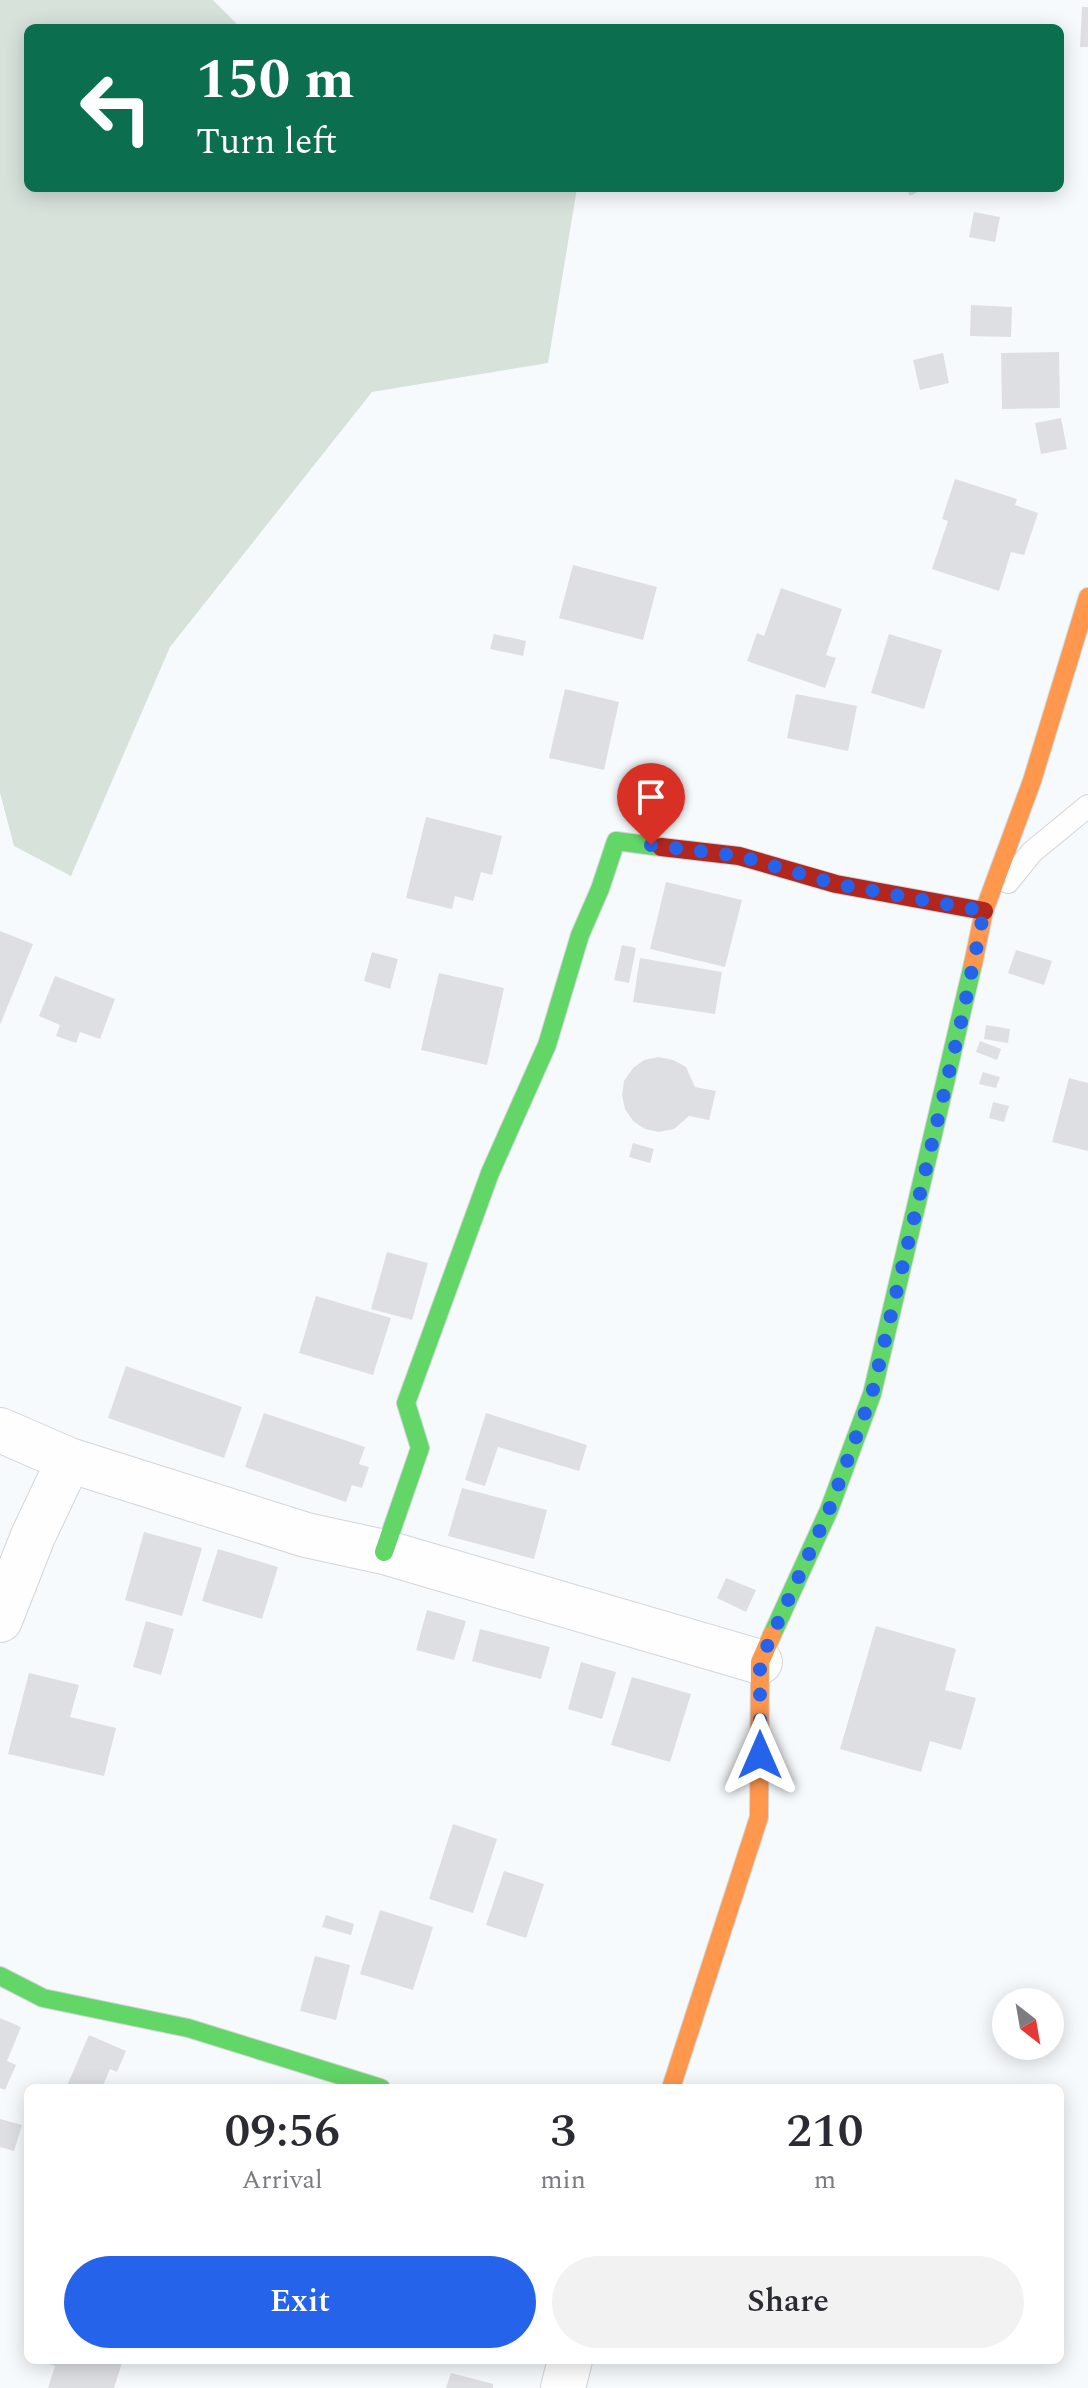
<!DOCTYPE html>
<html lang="en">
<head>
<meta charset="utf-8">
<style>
  :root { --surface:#fff; --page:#f2f2f3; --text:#2b2b33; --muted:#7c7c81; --accent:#2563eb }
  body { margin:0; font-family:Spectral,serif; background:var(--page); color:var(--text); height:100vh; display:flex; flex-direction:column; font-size:30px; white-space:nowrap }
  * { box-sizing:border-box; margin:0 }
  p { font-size:26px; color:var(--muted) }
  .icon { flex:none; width:44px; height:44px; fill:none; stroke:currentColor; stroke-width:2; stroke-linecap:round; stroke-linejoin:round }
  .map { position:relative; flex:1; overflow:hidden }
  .drawer { position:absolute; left:24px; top:2084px; width:1040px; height:280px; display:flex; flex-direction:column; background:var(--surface); border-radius:12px; box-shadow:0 4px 20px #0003 }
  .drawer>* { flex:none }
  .top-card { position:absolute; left:24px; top:24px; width:1040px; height:168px; border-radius:12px; box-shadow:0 4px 20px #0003; background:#0b6e4f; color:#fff; overflow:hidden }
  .needle { width:52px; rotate:149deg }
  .fabs { position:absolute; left:992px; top:1988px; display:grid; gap:16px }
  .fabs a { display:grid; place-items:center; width:72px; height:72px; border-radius:50%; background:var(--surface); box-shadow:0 4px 20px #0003; font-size:40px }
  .pin { position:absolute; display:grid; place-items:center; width:68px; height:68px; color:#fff; margin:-82px -34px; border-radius:50% 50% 50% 0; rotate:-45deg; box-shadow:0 0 8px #0007 }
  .pin .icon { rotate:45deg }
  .me { position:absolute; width:88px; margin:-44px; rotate:0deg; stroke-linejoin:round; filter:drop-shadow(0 0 6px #0008) }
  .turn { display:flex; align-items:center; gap:28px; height:168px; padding:0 40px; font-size:36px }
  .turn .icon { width:104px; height:104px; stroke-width:2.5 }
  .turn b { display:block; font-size:56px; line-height:68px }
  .eta { display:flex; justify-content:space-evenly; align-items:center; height:136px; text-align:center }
  .eta b { font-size:48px; font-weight:600; line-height:56px }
  .button { display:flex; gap:16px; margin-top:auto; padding:16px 40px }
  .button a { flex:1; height:92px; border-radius:48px; background:var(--accent); color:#fff; font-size:32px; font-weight:600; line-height:92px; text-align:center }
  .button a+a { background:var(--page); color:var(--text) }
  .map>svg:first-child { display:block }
  .green { fill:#d7e2db }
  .building { fill:#dedfe2 }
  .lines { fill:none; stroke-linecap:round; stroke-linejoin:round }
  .lane-casing { stroke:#d2d5d8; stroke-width:24 }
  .street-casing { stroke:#d2d5d8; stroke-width:46 }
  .fast-casing { stroke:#d2d5d8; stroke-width:20 }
  .slow-casing { stroke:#d2d5d8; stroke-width:20 }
  .jam-casing { stroke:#d2d5d8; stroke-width:20 }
  .lane { stroke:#fefeff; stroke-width:22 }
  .street { stroke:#fefeff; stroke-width:44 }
  .fast { stroke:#63d668; stroke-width:18 }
  .slow { stroke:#ff974d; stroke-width:18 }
  .jam { stroke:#b3261e; stroke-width:18 }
  .route { stroke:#2563eb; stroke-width:14; stroke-dasharray:0 25.2 }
</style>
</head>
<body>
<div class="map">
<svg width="1088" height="2388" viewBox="0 0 1088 2388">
  <rect width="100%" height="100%" fill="#f7fafd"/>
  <path class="green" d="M0,0H213L241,28H28V188H577L548,363L372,392L170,647L71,876L14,846L0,793Z"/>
  <path class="building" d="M1082,7H1088V47H1080Z
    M906,188H925L910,196Z
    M974,212L1000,217L995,242L969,237Z
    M971,305L1012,307L1011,337L970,336Z
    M1059,352L1060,408L1002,409L1001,353Z
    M943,353L949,383L920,390L913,360Z
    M1061,418L1067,449L1041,454L1035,423Z
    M955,479L1017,499L1015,505L1038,513L1024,555L1011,552L999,591L932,569L948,521L942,519Z
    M573,565L657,587L643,640L559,618Z
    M781,588L842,609L826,655L836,658L825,688L747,661L757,633L764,636Z
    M494,634L526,641L523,656L490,649Z
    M889,634L942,650L924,709L871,693Z
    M565,689L619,702L604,770L549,758Z
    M796,694L857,706L848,751L787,738Z
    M426,817L502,836L492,875L481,872L473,901L455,896L452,909L406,898Z
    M666,882L742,900L725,967L650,949Z
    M0,931L33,944L0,1025Z
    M622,945L636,948L629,983L614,980Z
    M1016,950L1052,961L1044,985L1008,973Z
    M372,952L398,959L390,989L364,981Z
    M640,958L722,972L715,1014L633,1002Z
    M439,973L504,988L487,1065L421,1050Z
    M55,976L115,999L100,1039L80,1032L76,1043L56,1036L60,1025L39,1016Z
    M986,1025L1010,1029L1008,1043L984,1039Z
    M980,1041L1001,1049L997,1060L976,1052Z
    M659,1057L673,1060L686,1067L695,1087L716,1091L709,1120L689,1116L674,1129L659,1132L645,1129L633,1121L625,1109L622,1095L624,1081L633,1068L644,1060Z
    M983,1072L1000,1077L996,1088L979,1084Z
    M1069,1078L1088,1083V1151L1052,1142Z
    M993,1102L1009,1106L1004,1122L989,1118Z
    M633,1143L654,1149L650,1163L629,1157Z
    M387,1252L428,1263L412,1320L371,1309Z
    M316,1296L391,1318L373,1375L299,1353Z
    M126,1366L242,1407L224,1458L108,1418Z
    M264,1413L365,1447L359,1464L369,1467L362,1488L352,1485L346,1502L245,1467Z
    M486,1413L587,1445L579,1471L498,1447L485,1486L465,1480Z
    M462,1488L547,1510L534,1559L448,1536Z
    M144,1532L202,1548L182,1616L125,1600Z
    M218,1549L278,1567L262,1619L202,1601Z
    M726,1578L756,1590L746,1612L717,1598Z
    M427,1610L466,1621L454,1660L416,1650Z
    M146,1621L174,1629L161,1675L133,1667Z
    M876,1626L956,1649L945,1690L976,1698L961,1750L930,1741L921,1772L840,1749Z
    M480,1629L550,1647L541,1679L472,1661Z
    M581,1662L616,1672L602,1719L568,1709Z
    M29,1673L79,1685L70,1717L116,1728L104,1776L8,1754Z
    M632,1677L691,1694L670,1762L611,1745Z
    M453,1824L497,1839L473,1913L429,1899Z
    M504,1871L544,1884L526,1938L486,1925Z
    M380,1910L433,1927L413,1990L360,1974Z
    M326,1915L354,1924L351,1935L322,1927Z
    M315,1956L350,1965L336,2020L300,2011Z
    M0,2018L21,2027L7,2061L16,2065L5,2090L0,2088Z
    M89,2035L126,2051L117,2072L110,2069L102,2088H66Z
    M0,2119L22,2125L14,2151L0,2147Z
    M123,2360L114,2388H48L55,2366L38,2361Z
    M451,2373L493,2384V2388H446Z"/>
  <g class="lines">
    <g class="lane-casing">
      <path id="lane" d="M1008,882L1032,852L1088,806"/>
    </g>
    <g class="street-casing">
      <path id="street" d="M0,1430L69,1460L306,1535L384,1552L760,1662
        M0,1620L33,1536L69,1460
        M563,2388L570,2360"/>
    </g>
    <g class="fast-casing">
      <path id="fast" d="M384,1552L420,1448L406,1403L490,1173L547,1045L580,935L600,889L616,841L661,847
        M772,1635L829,1510L872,1394L973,964
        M0,1976L43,1998L188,2028L381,2088"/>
    </g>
    <g class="slow-casing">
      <path id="slow" d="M973,964L984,911L1032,781L1088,597
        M671,2088L759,1817L760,1662L772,1635"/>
    </g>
    <g class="jam-casing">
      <path id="jam" d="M661,847L739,856L836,884L984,911"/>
    </g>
    <use href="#lane" class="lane"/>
    <use href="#street" class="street"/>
    <use href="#fast" class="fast"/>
    <use href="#slow" class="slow"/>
    <use href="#jam" class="jam"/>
  </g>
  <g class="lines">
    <path class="route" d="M651,845L739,856L836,884L984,911L962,1018L872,1394L829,1510L760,1662V1755"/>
  </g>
</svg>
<div class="fabs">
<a><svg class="needle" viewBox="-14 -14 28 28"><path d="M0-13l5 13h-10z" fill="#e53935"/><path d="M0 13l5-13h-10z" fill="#7c7c81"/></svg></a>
</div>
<div class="pin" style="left:651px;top:845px;background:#d93025"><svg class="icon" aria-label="arrive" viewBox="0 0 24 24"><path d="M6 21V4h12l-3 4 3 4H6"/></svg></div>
<svg class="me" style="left:760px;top:1755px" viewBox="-20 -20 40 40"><path d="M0-17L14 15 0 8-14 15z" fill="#2563eb" stroke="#fff" stroke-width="4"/></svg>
<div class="top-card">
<div class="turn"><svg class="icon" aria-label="left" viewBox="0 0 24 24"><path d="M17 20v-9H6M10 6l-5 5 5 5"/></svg><div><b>150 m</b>Turn left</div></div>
</div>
<section class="drawer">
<div class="eta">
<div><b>09:56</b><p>Arrival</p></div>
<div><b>3</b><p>min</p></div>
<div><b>210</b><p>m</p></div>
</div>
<div class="button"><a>Exit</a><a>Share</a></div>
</section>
</div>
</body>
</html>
